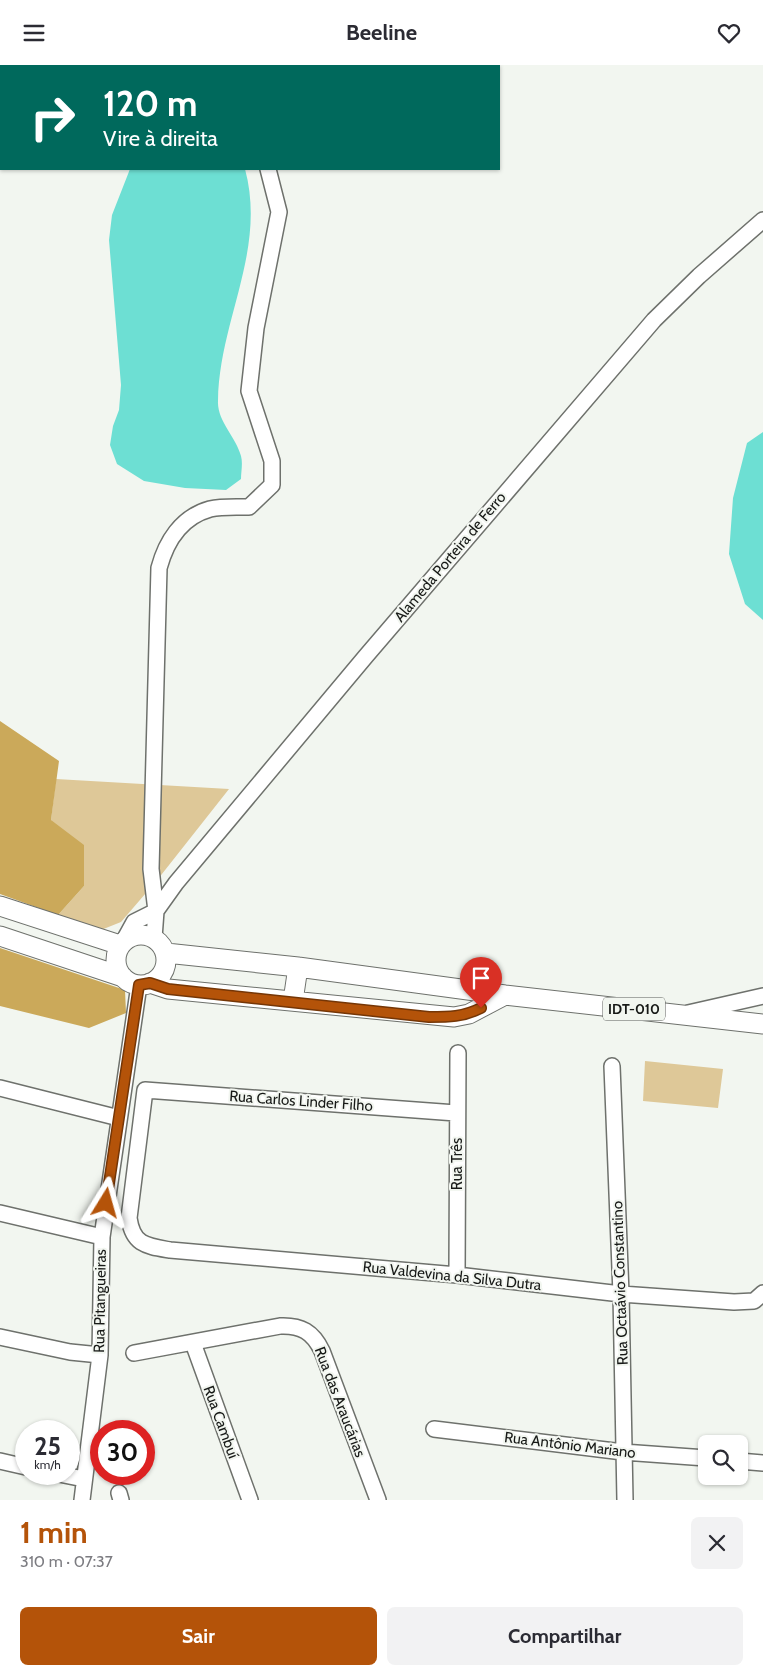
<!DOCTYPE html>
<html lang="pt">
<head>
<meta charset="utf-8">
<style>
  :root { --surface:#fff; --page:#f2f2f3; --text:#2b2b33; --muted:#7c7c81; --accent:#b45309 }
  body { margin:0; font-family:Cabin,sans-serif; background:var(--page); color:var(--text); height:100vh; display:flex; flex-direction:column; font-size:19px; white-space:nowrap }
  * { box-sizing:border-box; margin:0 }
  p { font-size:16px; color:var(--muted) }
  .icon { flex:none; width:28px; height:28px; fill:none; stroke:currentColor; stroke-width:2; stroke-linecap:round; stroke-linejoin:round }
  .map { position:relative; height:1435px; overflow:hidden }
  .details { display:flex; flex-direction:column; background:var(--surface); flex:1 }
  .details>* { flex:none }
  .hud { position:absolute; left:0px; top:0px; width:500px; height:105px; box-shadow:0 1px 4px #0004; background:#00695c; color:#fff; overflow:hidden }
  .controls { position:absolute; left:698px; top:1370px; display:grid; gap:10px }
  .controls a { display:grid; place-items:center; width:50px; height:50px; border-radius:8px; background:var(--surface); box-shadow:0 1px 4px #0004; font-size:25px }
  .speed { position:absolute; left:15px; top:1355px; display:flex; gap:10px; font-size:25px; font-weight:700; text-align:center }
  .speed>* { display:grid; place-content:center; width:65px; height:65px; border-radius:50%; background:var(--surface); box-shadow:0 1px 4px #0004; line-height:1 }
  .speed small { font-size:12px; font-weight:400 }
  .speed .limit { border:8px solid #d22; background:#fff; color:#111 }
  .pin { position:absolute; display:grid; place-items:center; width:42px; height:42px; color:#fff; margin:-51px -21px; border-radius:50% 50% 50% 0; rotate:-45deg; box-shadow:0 0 5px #0007 }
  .pin .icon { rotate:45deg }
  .me { position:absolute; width:55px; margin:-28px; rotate:8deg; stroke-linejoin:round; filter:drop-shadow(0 0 4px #0008) }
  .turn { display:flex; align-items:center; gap:18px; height:105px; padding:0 20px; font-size:22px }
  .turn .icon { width:65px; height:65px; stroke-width:2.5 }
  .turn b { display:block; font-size:35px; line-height:42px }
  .round { display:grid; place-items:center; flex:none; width:52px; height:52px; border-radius:8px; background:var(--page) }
  .summary { display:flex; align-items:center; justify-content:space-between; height:85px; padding:0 20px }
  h1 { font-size:30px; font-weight:800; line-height:38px; color:var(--accent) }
  .button { display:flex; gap:10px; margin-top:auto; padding:10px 20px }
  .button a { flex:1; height:58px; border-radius:8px; background:var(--accent); color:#fff; font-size:20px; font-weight:800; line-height:58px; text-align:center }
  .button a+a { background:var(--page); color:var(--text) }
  header { display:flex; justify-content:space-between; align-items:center; height:65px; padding:0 20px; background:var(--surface); font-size:22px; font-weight:800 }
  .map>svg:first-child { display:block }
  .green { fill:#dec898 }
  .forest { fill:#cba95a }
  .water { fill:#6ddfd3 }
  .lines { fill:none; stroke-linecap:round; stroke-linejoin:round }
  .minor-casing { stroke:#6e716c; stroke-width:18 }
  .major-casing { stroke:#6e716c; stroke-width:21 }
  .minor { stroke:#fff; stroke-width:15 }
  .major { stroke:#fff; stroke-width:19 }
  .route-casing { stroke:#753606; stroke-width:12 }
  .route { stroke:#b45309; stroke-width:9 }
  .labels { text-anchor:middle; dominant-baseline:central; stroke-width:4; stroke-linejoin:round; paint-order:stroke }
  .shield { fill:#f2f6f0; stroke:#595b58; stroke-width:1 }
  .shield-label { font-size:14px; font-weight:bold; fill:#171917 }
  .street-label { font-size:15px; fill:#171917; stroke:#f2f6f0 }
</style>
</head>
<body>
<header><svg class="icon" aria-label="menu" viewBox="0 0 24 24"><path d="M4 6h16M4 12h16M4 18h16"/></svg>Beeline<svg class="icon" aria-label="heart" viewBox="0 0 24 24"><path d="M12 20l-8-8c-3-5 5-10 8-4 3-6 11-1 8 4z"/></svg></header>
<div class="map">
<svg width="763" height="1435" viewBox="0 0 763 1435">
  <rect width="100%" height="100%" fill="#f2f6f0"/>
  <path class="green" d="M56,714L229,724L158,814L121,857L101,865L58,850L84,821L51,755Z
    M645,996L723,1004L718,1043L643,1036Z"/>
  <path class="forest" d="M0,656L59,696L51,755L84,780V821L58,850L0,829Z
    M0,883L125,925L126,948L89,963L0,941Z"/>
  <path class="water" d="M89,0H220L221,1H89Z
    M130,104H245C267,186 219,255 218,336C217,356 236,372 241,391C243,398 241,407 241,414L226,425L185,423L144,416L117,399L110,380L113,361L119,345L121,320L109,175L112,150Z
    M763,367V555L745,539L729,489L733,433L747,378Z"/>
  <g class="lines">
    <g class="minor-casing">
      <path id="minor" d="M241,0L242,1
        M156,846L151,804L159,503C166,477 181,452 210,444C222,441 237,442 249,442L272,420V396L249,326L256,263L279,147L268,104
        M154,873L156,846L176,818L366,591L654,255L699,211L763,155
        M123,877L134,857L156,846
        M688,948L763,931
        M612,1001L621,1229L625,1435
        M0,1023L119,1053
        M456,1048L145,1025L129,1153C133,1180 146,1181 170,1185L457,1210L621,1229L734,1237L754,1236L763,1228
        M0,1148L102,1172
        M457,1210L458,988
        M0,1272L70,1287L100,1290
        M193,1278L250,1435
        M134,1288L280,1261C301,1260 313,1267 322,1286L378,1435
        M434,1364L623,1387L706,1393
        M0,1396L26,1402
        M739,1396L763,1398
        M59,1409L84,1414
        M119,1428L121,1435
        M82,1435L100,1290L102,1172L139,920"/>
    </g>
    <g class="major-casing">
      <path id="major" d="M0,841L120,880
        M116 895a25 25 0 1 1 50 0a25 25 0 1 1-50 0Z
        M0,871L123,912
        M166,888L298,902L505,930L763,959
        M150,918L168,924L454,952L469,949L505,930
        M293,936L298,902"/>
    </g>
    <use href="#minor" class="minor"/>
    <use href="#major" class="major"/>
  </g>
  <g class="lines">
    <g class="route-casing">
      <path id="route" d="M106,1138L139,920L150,918L168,924L429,952C449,952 463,952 481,943"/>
    </g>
    <use href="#route" class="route"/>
  </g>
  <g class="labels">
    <rect class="shield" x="603" y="932.5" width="62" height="23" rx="4"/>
    <g class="shield-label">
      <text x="634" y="944">IDT-010</text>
    </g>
    <g class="street-label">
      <text transform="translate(450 492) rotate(-50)">Alameda Porteira de Ferro</text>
      <text transform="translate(301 1036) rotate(4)">Rua Carlos Linder Filho</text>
      <text transform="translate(457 1099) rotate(-90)">Rua Três</text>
      <text transform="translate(452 1211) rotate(6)">Rua Valdevina da Silva Dutra</text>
      <text transform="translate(620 1218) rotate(-92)">Rua Octaávio Constantino</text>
      <text transform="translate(100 1236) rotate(-89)">Rua Pitangueiras</text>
      <text transform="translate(340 1337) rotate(69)">Rua das Araucárias</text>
      <text transform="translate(221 1357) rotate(70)">Rua Cambuí</text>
      <text transform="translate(570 1380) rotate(7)">Rua Antônio Mariano</text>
    </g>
  </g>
</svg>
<div class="controls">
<a><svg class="icon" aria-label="search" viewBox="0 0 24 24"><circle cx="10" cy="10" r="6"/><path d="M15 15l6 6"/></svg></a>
</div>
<div class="speed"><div>25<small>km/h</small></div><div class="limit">30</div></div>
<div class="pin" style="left:481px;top:943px;background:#d93025"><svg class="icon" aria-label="arrive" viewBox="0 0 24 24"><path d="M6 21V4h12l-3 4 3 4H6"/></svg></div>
<svg class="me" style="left:106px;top:1138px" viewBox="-20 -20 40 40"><path d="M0-17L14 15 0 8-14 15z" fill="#b45309" stroke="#fff" stroke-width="4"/></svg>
<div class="hud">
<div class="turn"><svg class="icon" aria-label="right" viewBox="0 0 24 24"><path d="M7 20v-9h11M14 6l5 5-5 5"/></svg><div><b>120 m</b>Vire à direita</div></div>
</div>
</div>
<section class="details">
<div class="summary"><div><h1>1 min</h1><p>310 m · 07:37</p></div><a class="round"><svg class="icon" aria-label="close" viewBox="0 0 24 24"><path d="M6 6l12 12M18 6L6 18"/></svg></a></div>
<div class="button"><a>Sair</a><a>Compartilhar</a></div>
</section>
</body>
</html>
